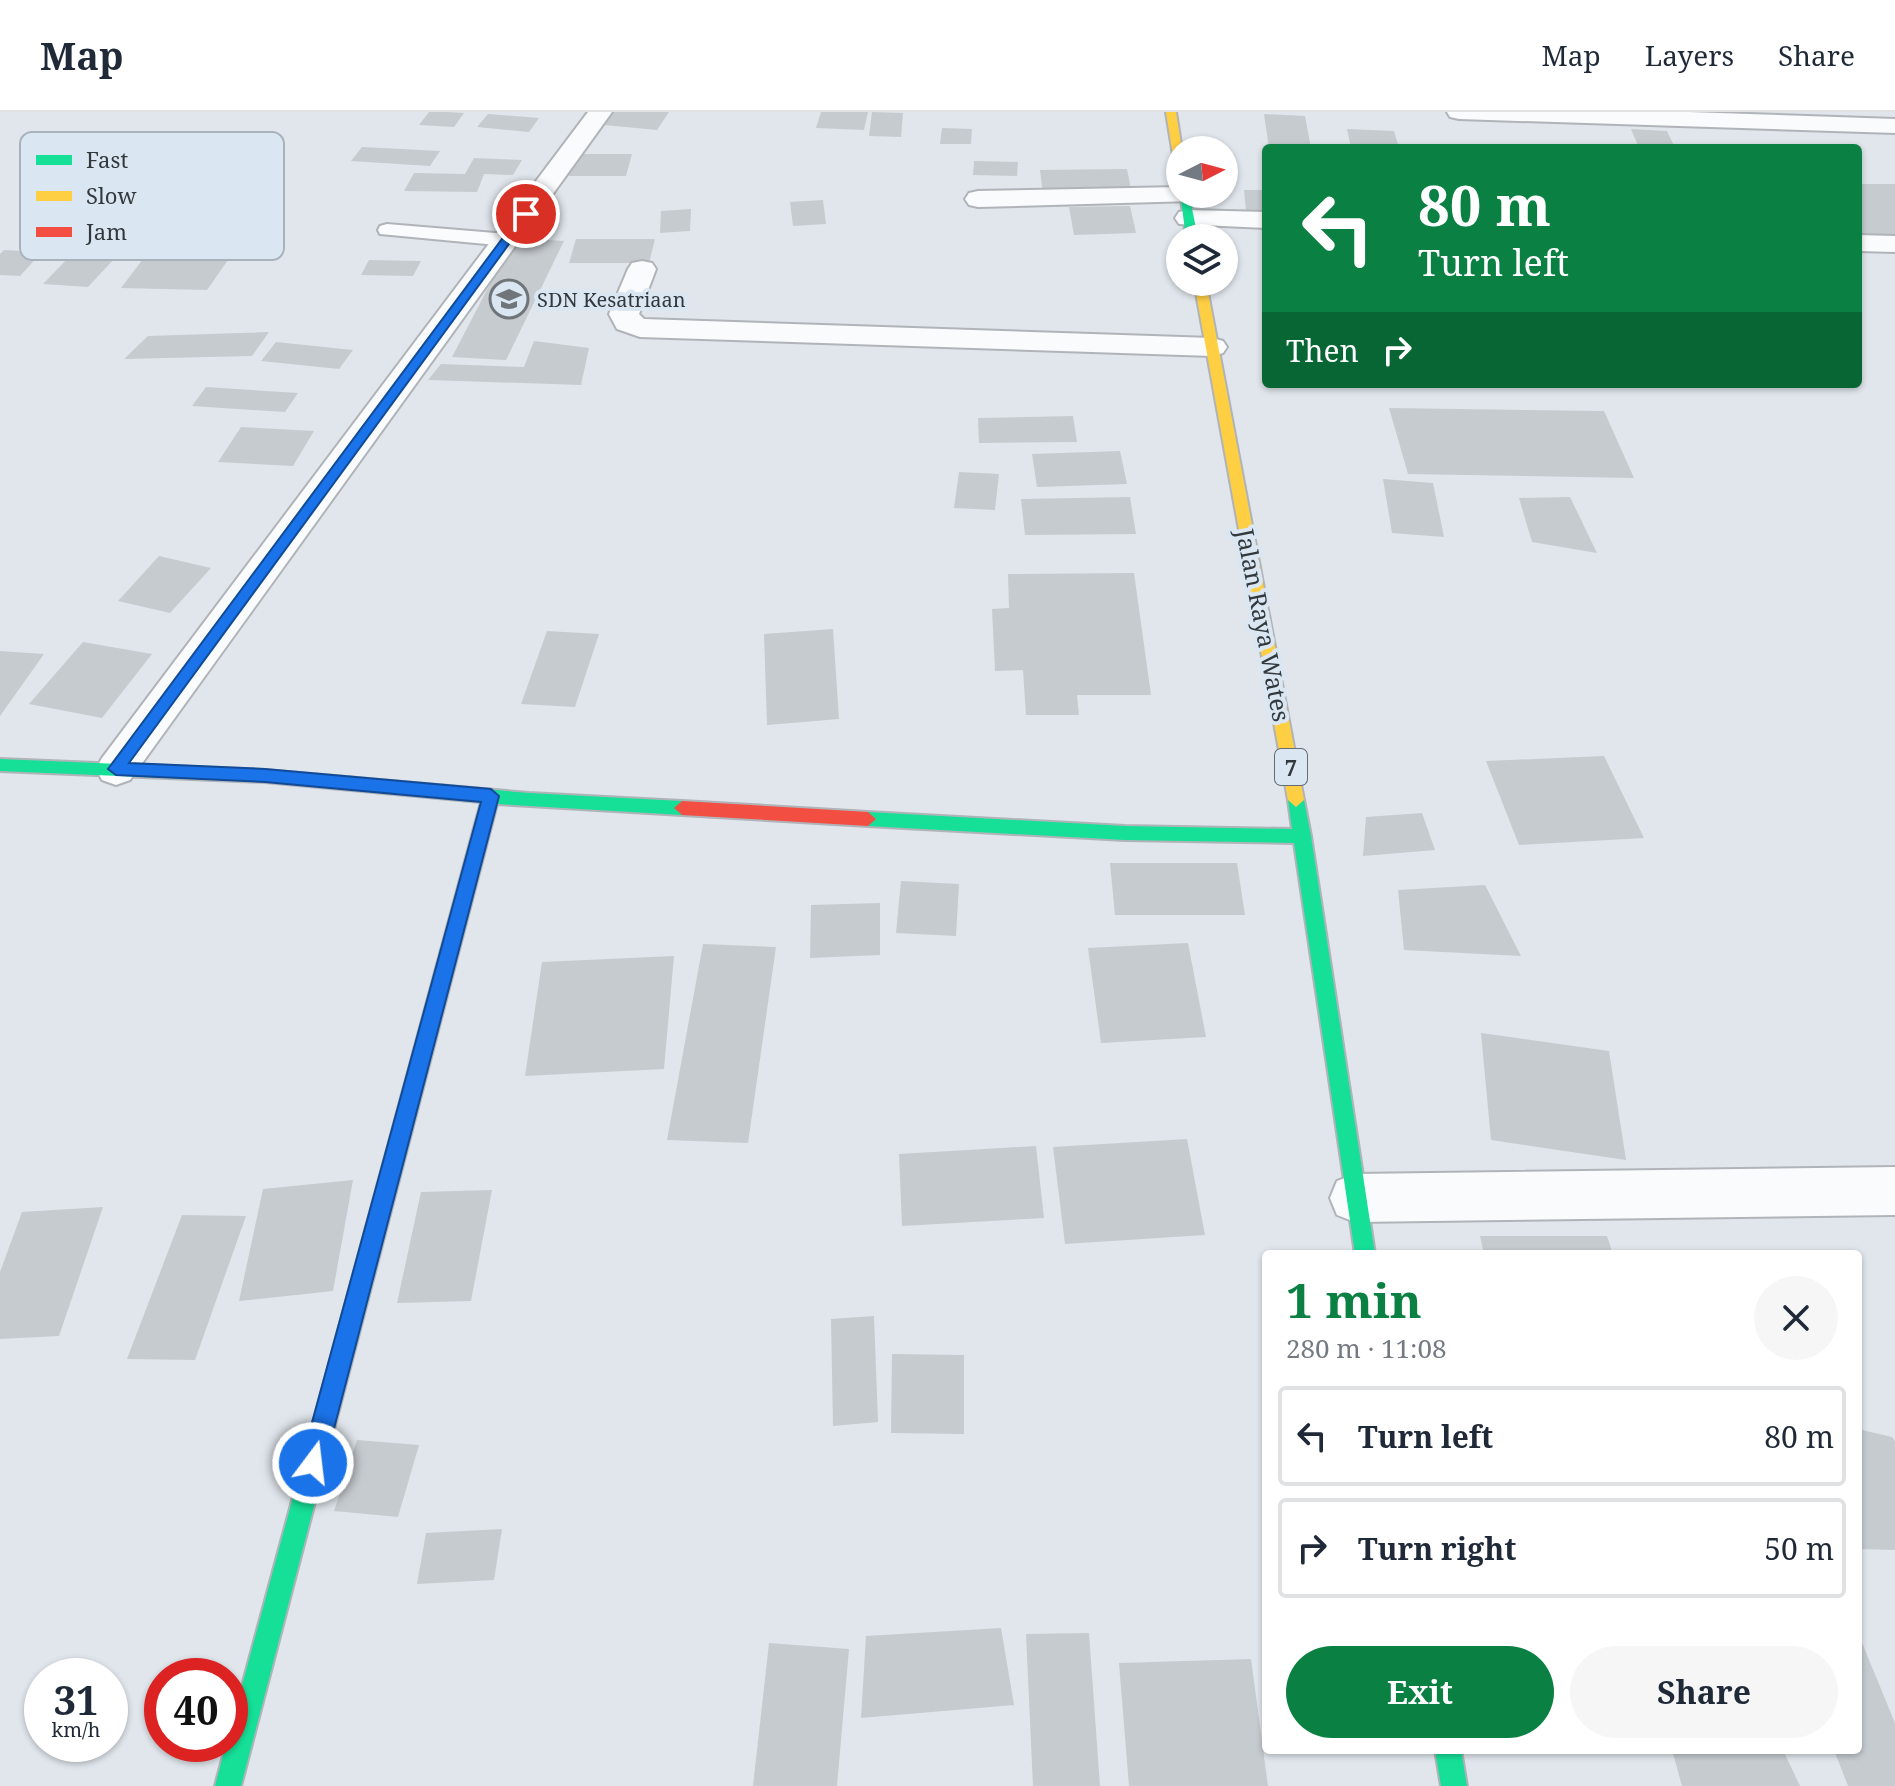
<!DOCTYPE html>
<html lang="en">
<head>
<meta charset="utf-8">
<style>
  :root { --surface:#fff; --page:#f6f6f7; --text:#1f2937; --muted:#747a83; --line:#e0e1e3; --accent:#0b8043 }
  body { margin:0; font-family:"Noto Serif",serif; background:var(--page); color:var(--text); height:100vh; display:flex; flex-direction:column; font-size:30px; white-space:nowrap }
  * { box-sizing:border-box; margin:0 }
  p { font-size:26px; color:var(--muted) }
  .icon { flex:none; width:44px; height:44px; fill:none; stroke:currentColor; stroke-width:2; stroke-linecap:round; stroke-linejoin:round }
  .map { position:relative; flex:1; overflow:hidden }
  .details { position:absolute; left:1262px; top:1138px; width:600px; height:504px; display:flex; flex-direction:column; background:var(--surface); border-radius:8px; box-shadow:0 2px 6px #0004 }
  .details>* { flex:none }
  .top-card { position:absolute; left:1262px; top:32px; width:600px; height:244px; border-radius:8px; box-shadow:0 2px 6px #0004; background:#0b8043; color:#fff; overflow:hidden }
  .needle { width:52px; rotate:84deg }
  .buttons { position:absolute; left:1166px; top:24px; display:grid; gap:16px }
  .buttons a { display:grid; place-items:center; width:72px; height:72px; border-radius:50%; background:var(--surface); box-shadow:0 2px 6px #0004; font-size:40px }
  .speed { position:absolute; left:24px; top:1546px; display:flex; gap:16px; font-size:40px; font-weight:700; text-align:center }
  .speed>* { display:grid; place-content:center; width:104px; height:104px; border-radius:50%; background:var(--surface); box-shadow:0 2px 6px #0004; line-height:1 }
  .speed small { font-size:20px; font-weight:400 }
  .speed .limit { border:12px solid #d22; background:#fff; color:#111 }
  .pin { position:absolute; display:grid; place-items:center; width:68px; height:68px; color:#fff; margin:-34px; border:4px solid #fff; border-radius:50%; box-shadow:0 2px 8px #0007 }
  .me { position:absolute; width:88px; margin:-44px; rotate:15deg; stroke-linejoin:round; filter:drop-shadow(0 0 6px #0008) }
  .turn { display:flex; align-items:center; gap:28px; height:168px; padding:0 24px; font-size:36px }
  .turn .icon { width:104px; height:104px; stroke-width:2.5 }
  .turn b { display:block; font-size:56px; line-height:68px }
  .then { display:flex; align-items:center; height:76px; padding:0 24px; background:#0003; gap:16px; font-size:30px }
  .round { display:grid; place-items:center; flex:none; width:84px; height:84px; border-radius:42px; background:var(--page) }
  .headline { display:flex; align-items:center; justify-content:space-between; height:136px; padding:0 24px }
  h1 { font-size:48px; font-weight:700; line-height:60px; color:var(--accent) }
  .primary-button { display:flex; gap:16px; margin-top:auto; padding:16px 24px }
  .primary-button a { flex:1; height:92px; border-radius:48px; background:var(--accent); color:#fff; font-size:32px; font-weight:700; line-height:92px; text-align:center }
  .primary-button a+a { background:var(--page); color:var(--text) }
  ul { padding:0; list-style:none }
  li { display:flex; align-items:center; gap:24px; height:100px; margin:0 16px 12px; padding:0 8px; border:4px solid var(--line); border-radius:8px }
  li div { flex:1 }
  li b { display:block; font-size:30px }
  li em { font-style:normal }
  header { display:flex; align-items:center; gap:48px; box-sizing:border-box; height:112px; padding:0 40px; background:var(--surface); border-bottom:2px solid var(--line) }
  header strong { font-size:38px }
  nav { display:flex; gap:44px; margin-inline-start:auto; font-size:28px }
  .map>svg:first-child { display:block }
  .building { fill:#c6cbd0 }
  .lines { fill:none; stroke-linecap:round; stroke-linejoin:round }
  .lane-casing { stroke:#b0b4b9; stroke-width:4 }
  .street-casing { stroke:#b0b4b9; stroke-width:4 }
  .fast-casing { stroke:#b0b4b9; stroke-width:4 }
  .slow-casing { stroke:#b0b4b9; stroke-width:4 }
  .jam-casing { stroke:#b0b4b9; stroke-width:4 }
  .lane { fill:#fafbfc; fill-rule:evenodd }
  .street { fill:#fafbfc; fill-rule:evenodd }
  .fast { fill:#16e098; fill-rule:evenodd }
  .slow { fill:#ffcf43; fill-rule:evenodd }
  .jam { fill:#f24e42; fill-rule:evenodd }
  .route { fill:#1a73e8; stroke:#114b97; stroke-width:2 }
  .labels { text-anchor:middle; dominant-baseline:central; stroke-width:8; stroke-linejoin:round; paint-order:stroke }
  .far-poi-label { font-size:20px; fill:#33383d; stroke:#dae7f2; text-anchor:start }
  .shield { fill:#dae7f2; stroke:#656c73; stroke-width:2 }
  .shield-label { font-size:22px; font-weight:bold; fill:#33383d }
  .street-label { font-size:24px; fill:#33383d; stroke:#dae7f2 }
  .key { fill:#dae7f2; stroke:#a8b2bc; stroke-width:2 }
  .key-label { font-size:22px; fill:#33383d }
</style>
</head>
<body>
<header>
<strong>Map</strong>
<nav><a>Map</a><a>Layers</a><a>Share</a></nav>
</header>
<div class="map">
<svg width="1895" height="1674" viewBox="0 0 1895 1674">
  <rect width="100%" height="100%" fill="#e0e6ec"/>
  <path class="building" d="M429,0H448L464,1L454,15L419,13Z
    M613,0H669L657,18L604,13Z
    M821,0H868L864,18L816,16Z
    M872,0L903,1L901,25L869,24Z
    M488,2L539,6L529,20L477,15Z
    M1264,2L1305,4L1311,36H1269Z
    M942,16L972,17L971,32H940Z
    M1347,17L1394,19L1399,36H1351Z
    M1631,17L1667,19L1675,36H1639Z
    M362,35L440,39L430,54L351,49Z
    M576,42H632L626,64H569Z
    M474,46L522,48L513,63L484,62L477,80L404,79L414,61L465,62Z
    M974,49L1018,50L1017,64L973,63Z
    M1127,57L1132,82H1043L1040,58Z
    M1858,72H1895V124H1858Z
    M1244,78H1266V100L1246,99Z
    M823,88L826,112L793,114L790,90Z
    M1130,94L1136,121L1074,123L1069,95Z
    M691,97L690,119L660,121L661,99Z
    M514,126L564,129L506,248L452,245Z
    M576,127H655L649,151H569Z
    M4,138L42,140L20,164L0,163V142Z
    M71,143L115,146L88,175L43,172Z
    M143,147L180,148H228L207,178L121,176Z
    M369,148L421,149L413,164L361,163Z
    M269,220L252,244L124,247L148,224Z
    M534,229L589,236L581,273L428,268L441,252L524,255Z
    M276,230L353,238L339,257L261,249Z
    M206,275L298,281L285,300L192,294Z
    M1389,296L1604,299L1634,366L1408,362Z
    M1073,304L1077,330L979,331L978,306Z
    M241,315L314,319L293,354L218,350Z
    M1120,339L1127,372L1037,375L1032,342Z
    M959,360L999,362L995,398L954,396Z
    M1383,367L1433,371L1444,425L1392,421Z
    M1130,385L1136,422L1025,423L1021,387Z
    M1570,385L1597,441L1532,430L1519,386Z
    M159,444L211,456L170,501L118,489Z
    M1134,461L1151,583H1077L1079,603H1026L1023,558L995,559L992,497L1009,496L1008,462Z
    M833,517L839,607L767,613L764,522Z
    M547,519L599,522L575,595L521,592Z
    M83,530L152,542L102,606L29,592Z
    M0,539L44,542L0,604Z
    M1604,644L1644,726L1519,733L1486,649Z
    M1422,701L1435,738L1363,744L1366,705Z
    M1110,751H1237L1245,803H1115Z
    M901,769L959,772L956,824L896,821Z
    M1485,773L1521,844L1404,838L1398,778Z
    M880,791V843L810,846L811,793Z
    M1188,831L1206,925L1101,931L1088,836Z
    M703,832L776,835L748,1031L667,1028Z
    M674,844L664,957L525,964L542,850Z
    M1481,921L1609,939L1626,1048L1491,1028Z
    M1187,1027L1205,1123L1065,1132L1053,1035Z
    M1036,1034L1044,1106L902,1114L899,1042Z
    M353,1068L333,1179L239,1189L263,1077Z
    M492,1078L471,1189L397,1191L421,1080Z
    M103,1095L59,1224L0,1227V1160L22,1100Z
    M182,1103L246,1104L195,1248L127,1247Z
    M1480,1124H1607L1613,1142H1484Z
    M874,1204L878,1310L833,1314L831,1207Z
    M892,1242L964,1243V1322L891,1321Z
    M1858,1317L1892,1325L1895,1329V1438L1858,1437Z
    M357,1328L419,1333L398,1405L334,1399Z
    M502,1417L494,1468L417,1472L426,1421Z
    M1001,1516L1014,1593L861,1606L866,1524Z
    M1089,1521L1100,1674H1033L1026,1522Z
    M1858,1521L1895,1611V1674H1848L1834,1638H1858Z
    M769,1531L849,1537L837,1674H753Z
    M1251,1547L1268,1674H1129L1119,1551Z
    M1672,1638H1783L1800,1674H1682Z"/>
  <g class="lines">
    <g class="lane-casing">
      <path id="lane" d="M387,112L507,122L516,128L507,134L380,122L378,118L380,114Z"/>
    </g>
    <g class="street-casing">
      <path id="street" d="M588,0H612L130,668L116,673L102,668L96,657L102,646Z
        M1447,0H1688L1895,7V21L1459,7L1450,5Z
        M1180,75V82H1196L1193,89L978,95L969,93L965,87L969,81L978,79Z
        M1188,98L1266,100V116L1179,112L1175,106L1179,100Z
        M1858,123L1895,124V140L1858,139Z
        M642,149L652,151L656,157L639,202L644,207L1212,226L1223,229L1227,235L1223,241L1212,244L640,225L617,217L609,202L628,157L632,151Z
        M1895,1055V1103L1355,1110L1337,1103L1330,1086L1337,1069L1355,1062Z"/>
    </g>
    <g class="fast-casing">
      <path id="fast" d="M1180,80L1189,82L1198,126H1186Z
        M0,647L265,658L529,681L682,689L690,696L682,703L497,692L241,1674H215L226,1632H230V1618L481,690L265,670L0,659Z
        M1296,681L1304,688L1311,724L1375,1142H1355L1294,731L1125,728L868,714L860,707L868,700L1125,714L1292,717L1288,688Z
        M1435,1638H1461L1467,1674H1441Z"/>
    </g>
    <g class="slow-casing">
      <path id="slow" d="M1166,0H1176L1182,38L1180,59L1175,56Z
        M1194,170H1206L1304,688L1296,695L1288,688Z"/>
    </g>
    <g class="jam-casing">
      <path id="jam" d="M682,689L868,700L876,707L868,714L682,703L674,696Z"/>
    </g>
    <use href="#lane" class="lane"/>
    <use href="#street" class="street"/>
    <use href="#fast" class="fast"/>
    <use href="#slow" class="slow"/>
    <use href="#jam" class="jam"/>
  </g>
  <path class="route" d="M522,100L531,102L129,651L265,657L491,677L499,684L325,1351L321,1359L313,1363L305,1359L301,1351L481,690L265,670L116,663L108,657Z"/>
  <defs>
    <g id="school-ring" transform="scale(2)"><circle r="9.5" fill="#dae7f2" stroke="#70757a" stroke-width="1.5"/><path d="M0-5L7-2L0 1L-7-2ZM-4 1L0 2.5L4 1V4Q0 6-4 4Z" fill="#70757a"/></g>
  </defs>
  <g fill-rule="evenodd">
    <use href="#school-ring" x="509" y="187"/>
  </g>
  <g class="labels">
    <g class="far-poi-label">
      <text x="537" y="187">SDN Kesatriaan</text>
    </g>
    <rect class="shield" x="1275" y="637" width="32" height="36" rx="6"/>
    <g class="shield-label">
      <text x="1291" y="655">7</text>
    </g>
    <g class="street-label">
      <text transform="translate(1264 513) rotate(79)">Jalan Raya Wates</text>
    </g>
  </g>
  <rect x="20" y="20" width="264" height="128" rx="12" class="key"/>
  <rect x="36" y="43" width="36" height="10" fill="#16e098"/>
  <rect x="36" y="79" width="36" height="10" fill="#ffcf43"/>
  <rect x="36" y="115" width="36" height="10" fill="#f24e42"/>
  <g class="key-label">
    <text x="86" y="56">Fast</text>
    <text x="86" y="92">Slow</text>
    <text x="86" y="128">Jam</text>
  </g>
</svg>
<div class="buttons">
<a><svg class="needle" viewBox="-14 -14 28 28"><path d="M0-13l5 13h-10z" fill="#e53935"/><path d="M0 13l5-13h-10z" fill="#747a83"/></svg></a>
<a><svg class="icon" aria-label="layers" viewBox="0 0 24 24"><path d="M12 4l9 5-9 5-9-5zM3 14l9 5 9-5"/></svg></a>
</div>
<div class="speed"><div>31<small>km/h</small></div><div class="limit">40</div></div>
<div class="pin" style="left:526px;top:102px;background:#d93025"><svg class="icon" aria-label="arrive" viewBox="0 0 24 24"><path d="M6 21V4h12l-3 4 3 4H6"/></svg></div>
<svg class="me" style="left:313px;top:1351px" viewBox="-20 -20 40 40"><circle r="17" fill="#1a73e8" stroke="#fff" stroke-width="3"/><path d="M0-11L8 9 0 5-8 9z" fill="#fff"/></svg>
<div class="top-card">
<div class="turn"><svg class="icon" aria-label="left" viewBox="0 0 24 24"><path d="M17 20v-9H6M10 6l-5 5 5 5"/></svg><div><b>80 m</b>Turn left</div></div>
<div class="then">Then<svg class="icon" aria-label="right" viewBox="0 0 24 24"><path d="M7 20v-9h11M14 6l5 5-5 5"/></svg></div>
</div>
<section class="details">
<div class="headline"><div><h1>1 min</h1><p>280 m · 11:08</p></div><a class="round"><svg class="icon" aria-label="close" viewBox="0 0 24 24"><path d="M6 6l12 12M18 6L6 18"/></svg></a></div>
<ul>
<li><svg class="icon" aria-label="left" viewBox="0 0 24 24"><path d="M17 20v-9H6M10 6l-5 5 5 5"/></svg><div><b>Turn left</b></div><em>80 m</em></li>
<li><svg class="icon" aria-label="right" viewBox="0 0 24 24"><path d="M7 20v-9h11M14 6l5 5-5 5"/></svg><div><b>Turn right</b></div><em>50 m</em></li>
</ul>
<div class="primary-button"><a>Exit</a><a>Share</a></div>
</section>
</div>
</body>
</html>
